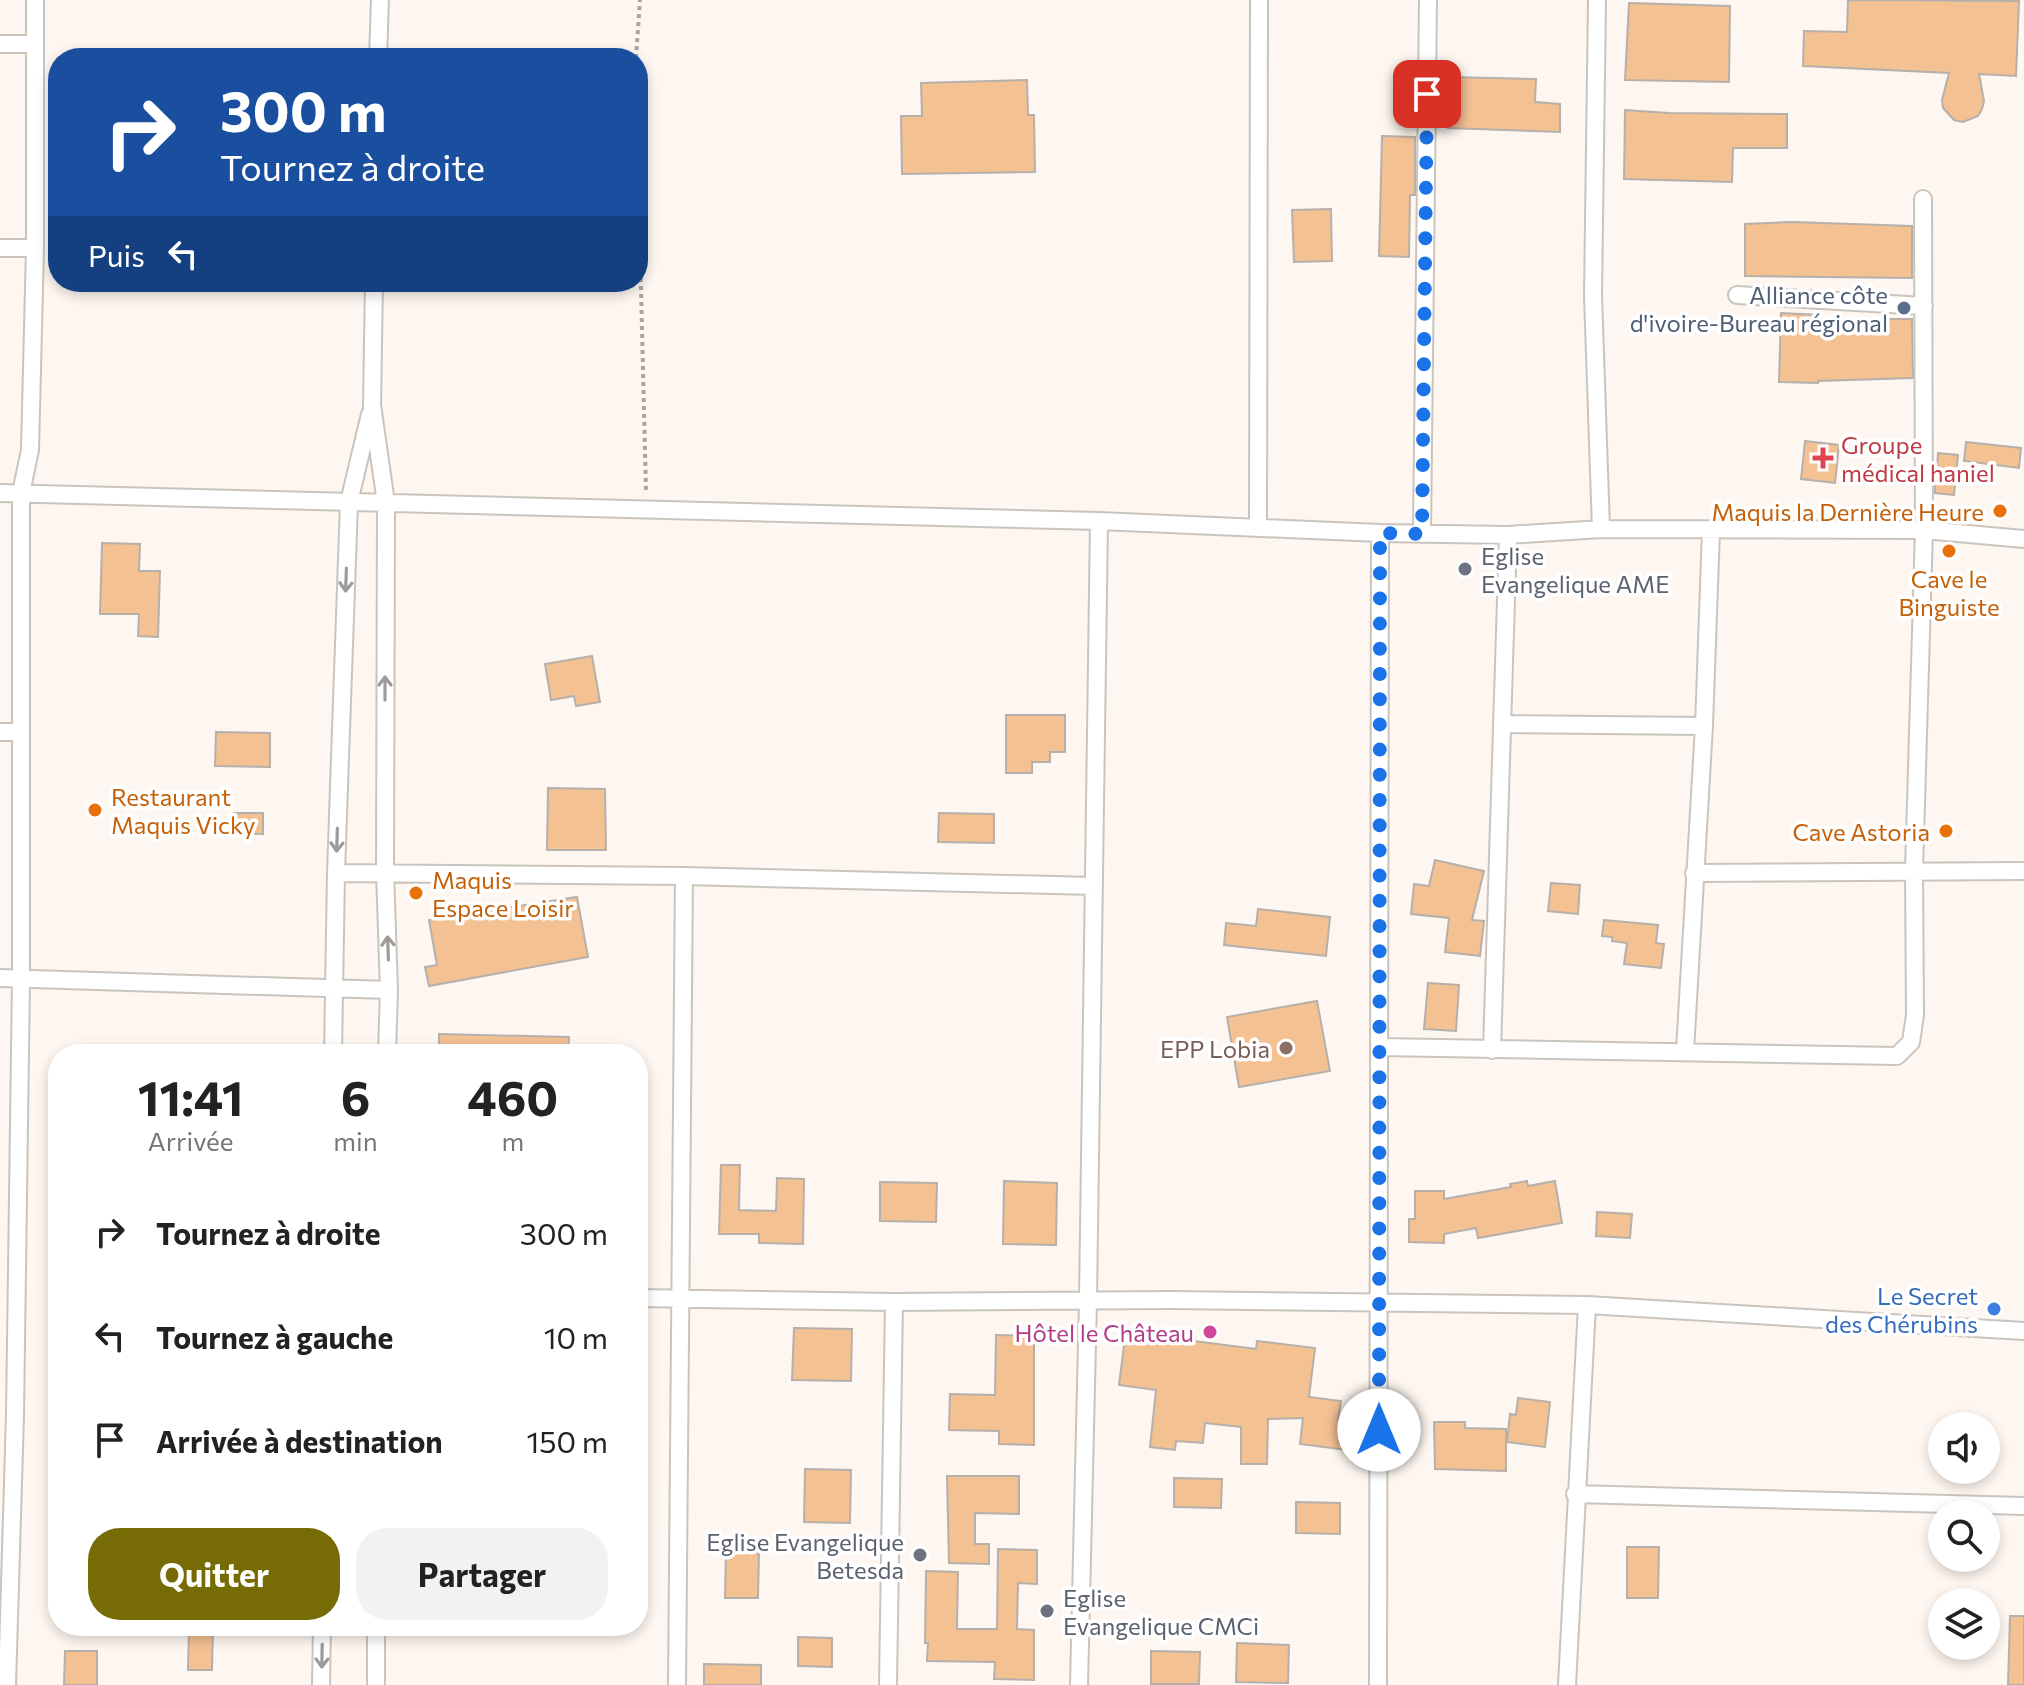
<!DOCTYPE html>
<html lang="fr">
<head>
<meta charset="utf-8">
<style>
  :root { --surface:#fff; --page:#f2f2f2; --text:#222; --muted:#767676; --accent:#766b04 }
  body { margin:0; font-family:Commissioner,sans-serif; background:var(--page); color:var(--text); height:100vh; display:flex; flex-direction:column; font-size:30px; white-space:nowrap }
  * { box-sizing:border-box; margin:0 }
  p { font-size:26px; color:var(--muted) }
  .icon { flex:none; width:44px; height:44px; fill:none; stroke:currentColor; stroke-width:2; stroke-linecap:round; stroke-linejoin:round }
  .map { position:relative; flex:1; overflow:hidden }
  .side { position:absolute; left:48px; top:1044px; width:600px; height:592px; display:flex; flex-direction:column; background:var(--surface); border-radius:32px; box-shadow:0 4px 12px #0003 }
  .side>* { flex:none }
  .top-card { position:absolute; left:48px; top:48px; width:600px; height:244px; border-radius:32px; box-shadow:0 4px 12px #0003; background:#1a4fa0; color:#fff; overflow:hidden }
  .tools { position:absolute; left:1928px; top:1412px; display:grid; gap:16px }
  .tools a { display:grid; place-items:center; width:72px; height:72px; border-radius:50%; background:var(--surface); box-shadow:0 4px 12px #0003; font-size:40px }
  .pin { position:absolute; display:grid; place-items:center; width:68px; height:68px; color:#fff; margin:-34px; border-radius:16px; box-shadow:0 4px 12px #0006 }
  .me { position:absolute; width:88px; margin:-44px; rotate:0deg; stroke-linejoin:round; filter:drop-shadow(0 0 6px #0008) }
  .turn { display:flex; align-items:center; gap:28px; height:168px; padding:0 40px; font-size:36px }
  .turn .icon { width:104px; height:104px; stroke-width:2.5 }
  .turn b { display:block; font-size:56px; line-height:68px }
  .then { display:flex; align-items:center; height:76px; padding:0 40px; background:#0003; gap:16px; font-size:30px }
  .eta { display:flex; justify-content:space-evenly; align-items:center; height:136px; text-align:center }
  .eta b { font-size:48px; font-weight:700; line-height:56px }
  .cta { display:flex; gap:16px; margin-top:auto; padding:16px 40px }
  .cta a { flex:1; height:92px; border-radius:32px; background:var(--accent); color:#fff; font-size:32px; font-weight:700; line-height:92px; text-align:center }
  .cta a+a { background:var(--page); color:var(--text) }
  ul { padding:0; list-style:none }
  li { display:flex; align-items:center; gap:24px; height:104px; padding:0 40px }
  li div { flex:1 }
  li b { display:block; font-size:30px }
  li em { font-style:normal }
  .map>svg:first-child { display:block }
  .building { fill:#f4c193; stroke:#b6b0aa; stroke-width:2 }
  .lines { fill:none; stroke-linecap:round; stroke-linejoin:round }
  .minor-casing { stroke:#cac4be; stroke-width:20 }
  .path { stroke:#a9a49f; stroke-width:4; stroke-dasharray:4 4; stroke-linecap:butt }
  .minor { stroke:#fff; stroke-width:16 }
  .oneway { stroke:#9c9b9a }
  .route { stroke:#1a73e8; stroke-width:14; stroke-dasharray:0 25.2 }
  .service-dot { fill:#5c6f8a; stroke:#fff; stroke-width:3 }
  .health-dot { fill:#e0444e; stroke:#fff; stroke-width:3 }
  .food-dot { fill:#e8710a; stroke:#fff; stroke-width:3 }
  .worship-dot { fill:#6b7280; stroke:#fff; stroke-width:3 }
  .education-dot { fill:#8d6e63; stroke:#fff; stroke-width:3 }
  .shop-dot { fill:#3f7fe0; stroke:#fff; stroke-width:3 }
  .hotel-dot { fill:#d1479c; stroke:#fff; stroke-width:3 }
  .labels { text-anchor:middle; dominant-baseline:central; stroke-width:7; stroke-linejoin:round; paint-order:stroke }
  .service-label { font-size:24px; fill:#4e5e75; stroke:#fff; text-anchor:end }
  .health-label { font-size:24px; fill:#be3a42; stroke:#fff; text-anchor:start }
  .food-label { font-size:24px; fill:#c56008; stroke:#fff; text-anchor:end }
  .worship-label { font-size:24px; fill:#5b616d; stroke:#fff; text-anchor:start }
  .education-label { font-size:24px; fill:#785e54; stroke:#fff; text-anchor:end }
  .shop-label { font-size:24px; fill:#366cbe; stroke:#fff; text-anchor:end }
  .hotel-label { font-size:24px; fill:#b23c85; stroke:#fff; text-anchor:end }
</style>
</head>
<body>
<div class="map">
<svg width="2024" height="1685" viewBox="0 0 2024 1685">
  <rect width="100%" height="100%" fill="#fef7f1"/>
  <path class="building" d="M1848,0L2019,1L2016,76L1979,74L1984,101L1982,109L1978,116L1963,122L1954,120L1943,108L1942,100L1949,73L1803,66L1804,31L1847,32Z
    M1629,3L1730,6L1729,82L1625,80Z
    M1449,77L1536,79L1535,102L1560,104V132L1448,128Z
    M1027,80L1028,115H1034L1035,172L902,174L901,116H922L921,83Z
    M1625,110L1669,113L1787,114V148H1733L1732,182L1624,179Z
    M1382,136L1415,137V195H1410L1409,257L1379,256Z
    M1331,209L1332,261L1294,262L1292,210Z
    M1792,222L1912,226V278L1745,276V224Z
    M1781,313L1820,315V319H1912L1913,378L1818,381V383L1779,382Z
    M1805,441L1839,445L1835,483L1801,479Z
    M1966,442L2021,448L2019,468L1964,461Z
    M1938,453L1958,455L1954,495L1935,493V468H1937Z
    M102,543L140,544L139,571H160L158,637L138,636L139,614H100Z
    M592,656L600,702L576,706L574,696L551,700L545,664Z
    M1006,715H1065V752H1050V762H1032V773H1006Z
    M216,732L270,733V767L215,766Z
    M548,788L605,789L606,850H547Z
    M234,813H263V834L234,833Z
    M939,813L994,814V843L938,842Z
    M1435,860L1484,871L1472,920L1484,921L1480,956L1445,952L1449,918L1411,914L1414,884L1429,886Z
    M1551,883L1580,885L1578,914L1548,911Z
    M577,897L588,957L429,986L425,967L437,965L429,920Z
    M1258,909L1330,917L1326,956L1224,945L1226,923L1256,926Z
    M1604,920L1658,925L1656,943L1664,944L1661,968L1624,964L1627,943L1612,941V937L1602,936Z
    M1428,983L1459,985L1456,1031L1424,1029Z
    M1317,1001L1330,1071L1239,1087L1227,1017Z
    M439,1034L569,1037L568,1054H439Z
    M721,1165H740L739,1210L776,1211L777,1178L804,1179L803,1244L759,1243V1234H719Z
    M1004,1181L1057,1183L1056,1245L1003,1244Z
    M1527,1181L1528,1186L1555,1181L1562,1223L1478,1238L1476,1228L1444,1234V1243L1409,1242V1219H1415V1191H1444V1199L1511,1187L1510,1184Z
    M880,1182L937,1183L936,1222L880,1221Z
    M1597,1212L1632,1214L1630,1238L1596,1236Z
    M794,1328L852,1329L851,1381L792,1380Z
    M1126,1330L1195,1337L1194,1341L1256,1349L1257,1341L1315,1348L1309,1397L1341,1401L1338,1420L1349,1421L1346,1450L1300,1444L1303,1418L1268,1419L1267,1464H1241V1427L1205,1423L1203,1443L1176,1441L1175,1450L1150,1447L1156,1390L1119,1385Z
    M996,1335L1034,1336V1445L999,1444V1431L949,1430L950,1394L995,1395Z
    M1518,1398L1550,1402L1545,1447L1507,1442L1510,1414L1516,1415Z
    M1434,1422H1465V1428L1506,1429V1471L1435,1469Z
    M805,1469L851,1470L850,1523L804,1522Z
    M947,1476H1019V1514L975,1513V1544H989V1564L949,1563Z
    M1174,1478L1222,1479L1221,1508L1174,1507Z
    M1296,1502L1340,1503V1534L1296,1533Z
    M1627,1547H1659L1658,1598H1627Z
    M998,1549L1037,1550V1584L1018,1583L1017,1629L1034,1630V1680L994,1679L995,1662L927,1661L928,1643H925L926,1571L958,1572L957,1629H997Z
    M726,1551L759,1552L758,1598H725Z
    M2010,1616H2024V1685H2008Z
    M189,1628H213L212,1670H188Z
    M798,1637L832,1638V1667L798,1666Z
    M1237,1643L1289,1645L1288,1683L1236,1682Z
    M65,1651H97V1685H64Z
    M1151,1651L1200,1652L1199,1684H1151Z
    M704,1664L761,1665V1685H704Z"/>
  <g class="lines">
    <g class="minor-casing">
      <path id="minor" d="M1597,0L1593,296L1601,529
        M0,44H34
        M378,58L380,0
        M0,248H35
        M374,282L372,405L386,503L385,872L389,990L387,1054
        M1737,295L1924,306
        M0,493L1099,521L1380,533L1508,535L1601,529L1924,530L2024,539
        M1258,528L1259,0
        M1422,534L1428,0
        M1504,724L1704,726
        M0,732H21
        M336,873L684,876L1093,886
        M1694,873L2024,871
        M0,978L389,990
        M1381,1047L1897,1056L1911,1042L1915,1015L1914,870L1924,530L1923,199
        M1492,1050L1508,535
        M1685,1051L1704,726L1711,531
        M333,1054L336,873L349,502L370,414
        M638,1298L894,1302L1172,1300L1587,1305L2024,1331
        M1575,1494L2024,1506
        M7,1685L15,1415L21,978V493L30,450L35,248V0
        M321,1685L322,1626
        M376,1685V1626
        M677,1685L684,876
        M888,1685L894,1302
        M1079,1685L1088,1300L1099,521
        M1378,1685L1380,533
        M1567,1685L1587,1305"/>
    </g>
    <path class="path" d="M636,58L640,0
      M638,166L646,491"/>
    <use href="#minor" class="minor"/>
  </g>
  <defs><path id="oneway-shaft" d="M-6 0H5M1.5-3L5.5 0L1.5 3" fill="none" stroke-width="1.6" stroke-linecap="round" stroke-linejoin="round" transform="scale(2)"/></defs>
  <g class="oneway">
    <use href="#oneway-shaft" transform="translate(346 580) rotate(92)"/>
    <use href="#oneway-shaft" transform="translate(385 688) rotate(-90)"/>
    <use href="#oneway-shaft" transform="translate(337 840) rotate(92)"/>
    <use href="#oneway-shaft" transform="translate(388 948) rotate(-92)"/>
    <use href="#oneway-shaft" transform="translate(322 1656) rotate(91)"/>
  </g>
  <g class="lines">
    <path class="route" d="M1379,1430L1380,533L1422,534L1427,94"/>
  </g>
  <circle class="service-dot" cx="1904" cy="308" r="8"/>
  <path class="health-dot" d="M1819 446h8v8h8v8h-8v8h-8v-8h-8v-8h8z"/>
  <g class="food-dot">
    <circle cx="2000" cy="511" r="8"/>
    <circle cx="1949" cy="551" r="8"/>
    <circle cx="95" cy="810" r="8"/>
    <circle cx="1946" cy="831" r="8"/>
    <circle cx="416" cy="893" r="8"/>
  </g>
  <g class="worship-dot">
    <circle cx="1465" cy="569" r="8"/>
    <circle cx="920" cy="1555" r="8"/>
    <circle cx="1047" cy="1611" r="8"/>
  </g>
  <circle class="education-dot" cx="1286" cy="1048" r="8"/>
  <circle class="shop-dot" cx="1994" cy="1309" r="8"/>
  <circle class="hotel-dot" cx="1210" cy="1332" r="8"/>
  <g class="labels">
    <g class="service-label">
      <text x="1888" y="294">Alliance côte<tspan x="1888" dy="28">d'ivoire-Bureau régional</tspan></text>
    </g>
    <g class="health-label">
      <text x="1841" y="444">Groupe<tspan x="1841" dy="28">médical haniel</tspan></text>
    </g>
    <g class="food-label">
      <text x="1984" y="511">Maquis la Dernière Heure</text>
      <text x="1949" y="578" text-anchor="middle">Cave le<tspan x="1949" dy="28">Binguiste</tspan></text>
      <text x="111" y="796" text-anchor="start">Restaurant<tspan x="111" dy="28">Maquis Vicky</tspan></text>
      <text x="1930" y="831">Cave Astoria</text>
      <text x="432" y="879" text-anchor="start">Maquis<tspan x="432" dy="28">Espace Loisir</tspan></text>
    </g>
    <g class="worship-label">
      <text x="1481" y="555">Eglise<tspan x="1481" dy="28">Evangelique AME</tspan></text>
      <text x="904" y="1541" text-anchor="end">Eglise Evangelique<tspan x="904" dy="28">Betesda</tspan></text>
      <text x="1063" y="1597">Eglise<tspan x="1063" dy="28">Evangelique CMCi</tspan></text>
    </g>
    <g class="education-label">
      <text x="1270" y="1048">EPP Lobia</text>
    </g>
    <g class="shop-label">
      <text x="1978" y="1295">Le Secret<tspan x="1978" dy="28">des Chérubins</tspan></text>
    </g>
    <g class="hotel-label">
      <text x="1194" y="1332">Hôtel le Château</text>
    </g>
  </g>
</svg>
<div class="tools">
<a><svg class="icon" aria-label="sound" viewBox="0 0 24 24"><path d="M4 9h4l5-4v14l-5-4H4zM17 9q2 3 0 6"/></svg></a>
<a><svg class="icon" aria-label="search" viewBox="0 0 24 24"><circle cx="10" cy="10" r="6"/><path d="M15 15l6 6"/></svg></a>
<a><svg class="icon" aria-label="layers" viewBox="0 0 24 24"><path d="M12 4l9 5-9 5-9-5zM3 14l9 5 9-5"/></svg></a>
</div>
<div class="pin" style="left:1427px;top:94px;background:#d93025"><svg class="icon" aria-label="arrive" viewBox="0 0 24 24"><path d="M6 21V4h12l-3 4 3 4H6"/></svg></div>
<svg class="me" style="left:1379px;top:1430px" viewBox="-20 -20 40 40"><circle r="19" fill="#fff"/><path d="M0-13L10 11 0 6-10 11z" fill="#1a73e8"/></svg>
<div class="top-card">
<div class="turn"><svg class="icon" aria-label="right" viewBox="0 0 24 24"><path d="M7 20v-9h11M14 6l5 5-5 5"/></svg><div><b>300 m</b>Tournez à droite</div></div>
<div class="then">Puis<svg class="icon" aria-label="left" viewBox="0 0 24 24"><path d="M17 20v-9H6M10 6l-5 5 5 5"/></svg></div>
</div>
<section class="side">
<div class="eta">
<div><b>11:41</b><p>Arrivée</p></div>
<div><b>6</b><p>min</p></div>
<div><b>460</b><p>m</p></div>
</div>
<ul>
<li><svg class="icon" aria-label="right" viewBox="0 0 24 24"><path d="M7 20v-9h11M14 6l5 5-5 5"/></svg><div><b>Tournez à droite</b></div><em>300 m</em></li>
<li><svg class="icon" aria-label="left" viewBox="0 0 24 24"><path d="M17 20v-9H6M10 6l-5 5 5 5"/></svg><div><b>Tournez à gauche</b></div><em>10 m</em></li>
<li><svg class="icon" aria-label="arrive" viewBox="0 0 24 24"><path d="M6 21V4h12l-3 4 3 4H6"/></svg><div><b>Arrivée à destination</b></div><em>150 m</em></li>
</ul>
<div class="cta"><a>Quitter</a><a>Partager</a></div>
</section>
</div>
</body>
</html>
